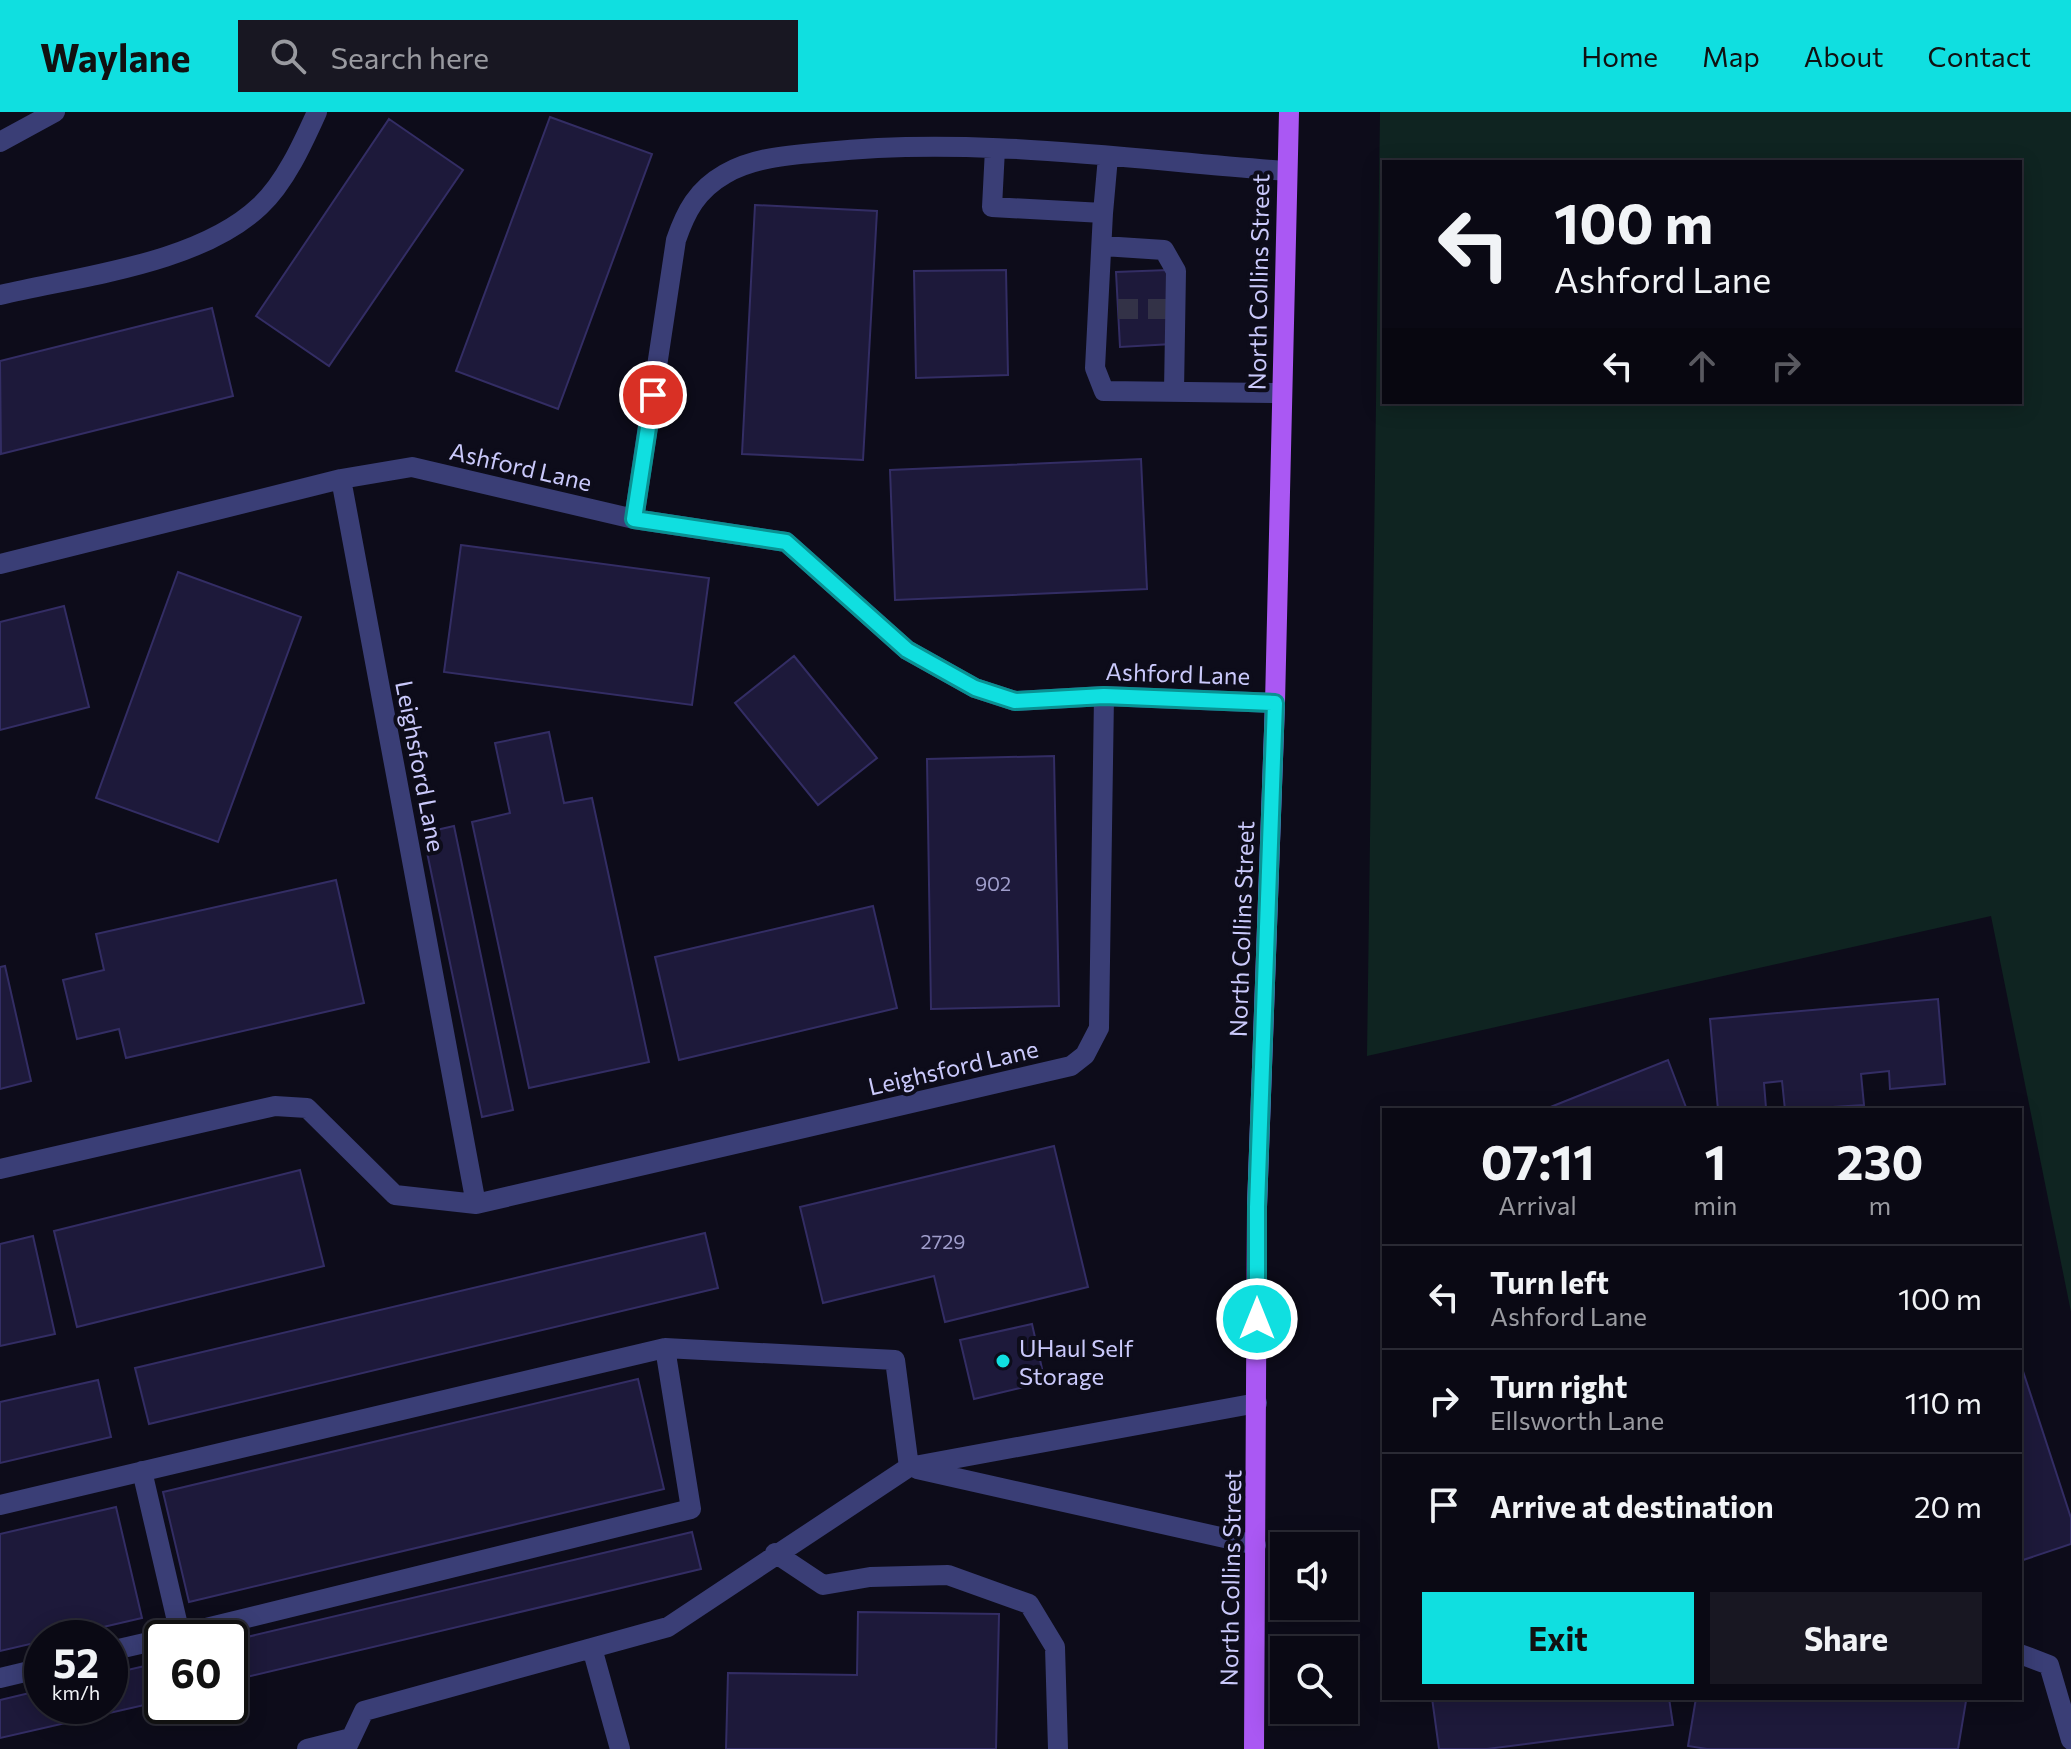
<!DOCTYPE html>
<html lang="en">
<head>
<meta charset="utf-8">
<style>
  :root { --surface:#0a0914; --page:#181722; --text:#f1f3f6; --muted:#999aa0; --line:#2a2a34; --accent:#10dfe0 }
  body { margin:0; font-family:Commissioner,sans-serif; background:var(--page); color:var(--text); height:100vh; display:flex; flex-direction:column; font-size:30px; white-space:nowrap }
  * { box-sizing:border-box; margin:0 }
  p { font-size:26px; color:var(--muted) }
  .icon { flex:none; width:44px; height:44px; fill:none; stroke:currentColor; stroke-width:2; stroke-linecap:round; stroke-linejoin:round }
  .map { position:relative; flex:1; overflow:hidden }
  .panel { position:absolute; left:1382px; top:996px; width:640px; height:592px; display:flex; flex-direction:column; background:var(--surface); border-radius:0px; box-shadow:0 4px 20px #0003,0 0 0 2px var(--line) }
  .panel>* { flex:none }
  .hud { position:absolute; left:1382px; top:48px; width:640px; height:244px; border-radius:0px; box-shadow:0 4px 20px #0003,0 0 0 2px var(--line); background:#0a0914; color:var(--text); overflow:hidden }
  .fabs { position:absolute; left:1270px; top:1420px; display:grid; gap:16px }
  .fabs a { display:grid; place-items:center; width:88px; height:88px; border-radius:0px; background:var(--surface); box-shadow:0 4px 20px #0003,0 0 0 2px var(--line); font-size:40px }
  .speed { position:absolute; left:24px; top:1508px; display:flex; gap:16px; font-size:40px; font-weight:700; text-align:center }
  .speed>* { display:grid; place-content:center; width:104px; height:104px; border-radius:50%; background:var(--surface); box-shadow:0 4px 20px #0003,0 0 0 2px var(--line); line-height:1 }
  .speed small { font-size:20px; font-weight:400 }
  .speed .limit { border:4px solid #111; border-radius:12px; background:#fff; color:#111 }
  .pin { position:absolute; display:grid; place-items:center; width:68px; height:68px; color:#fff; margin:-34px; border:4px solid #fff; border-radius:50%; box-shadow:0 2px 8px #0007 }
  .me { position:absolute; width:88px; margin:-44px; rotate:0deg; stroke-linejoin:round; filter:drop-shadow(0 0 6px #0008) }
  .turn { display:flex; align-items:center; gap:28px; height:168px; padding:0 40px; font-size:36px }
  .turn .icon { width:104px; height:104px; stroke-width:2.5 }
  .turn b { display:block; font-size:56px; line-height:68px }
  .lanes { display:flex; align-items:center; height:76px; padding:0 40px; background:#0003; justify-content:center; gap:40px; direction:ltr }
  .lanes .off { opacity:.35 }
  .eta { display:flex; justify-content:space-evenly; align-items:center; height:136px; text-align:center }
  .eta b { font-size:48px; font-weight:700; line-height:56px }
  .action { display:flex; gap:16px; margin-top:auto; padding:16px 40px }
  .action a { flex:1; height:92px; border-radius:0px; background:var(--accent); color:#111; font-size:32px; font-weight:700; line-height:92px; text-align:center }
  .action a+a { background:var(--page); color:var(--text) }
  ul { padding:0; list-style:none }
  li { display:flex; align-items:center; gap:24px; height:104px; padding:0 40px; border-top:2px solid var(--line) }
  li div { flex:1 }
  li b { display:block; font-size:30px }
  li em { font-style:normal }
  header { display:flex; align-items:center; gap:48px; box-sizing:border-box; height:112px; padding:0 40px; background:var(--accent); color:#111 }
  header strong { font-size:38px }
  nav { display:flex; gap:44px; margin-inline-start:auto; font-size:28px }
  .search { width:560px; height:72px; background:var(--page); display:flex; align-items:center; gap:20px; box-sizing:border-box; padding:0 28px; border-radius:0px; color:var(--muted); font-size:30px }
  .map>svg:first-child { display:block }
  .green { fill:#0f2421; fill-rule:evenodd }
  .building { fill:#1d193a; stroke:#332d64; stroke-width:2 }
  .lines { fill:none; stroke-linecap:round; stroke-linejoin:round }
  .minor-tunnel { stroke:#333247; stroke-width:20; stroke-dasharray:20 10; stroke-linecap:butt }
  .minor { stroke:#3a3e76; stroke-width:20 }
  .major { stroke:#aa58f3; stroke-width:20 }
  .route-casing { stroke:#0a9192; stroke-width:20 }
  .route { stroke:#10dfe0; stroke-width:14 }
  .poi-dot { fill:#10dfe0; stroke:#0d0c1a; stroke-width:3 }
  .labels { text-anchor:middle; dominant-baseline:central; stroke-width:8; stroke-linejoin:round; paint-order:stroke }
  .number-label { font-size:20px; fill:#9f9dcb }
  .street-label { font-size:24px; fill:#cac9fb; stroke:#0d0c1a }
  .poi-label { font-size:24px; fill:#cac9fb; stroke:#0d0c1a; text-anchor:start }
</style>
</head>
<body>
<header>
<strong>Waylane</strong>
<div class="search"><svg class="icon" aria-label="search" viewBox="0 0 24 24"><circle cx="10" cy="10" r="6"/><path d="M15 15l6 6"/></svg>Search here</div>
<nav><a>Home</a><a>Map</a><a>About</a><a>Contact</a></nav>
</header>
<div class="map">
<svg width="2071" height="1637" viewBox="0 0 2071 1637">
  <rect width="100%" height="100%" fill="#0d0c1a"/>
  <path class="green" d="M1380,0H2071V1200L1991,804L1367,944ZM1384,50H2020V290H1384Z"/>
  <path class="building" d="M550,5L652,42L558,297L456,259Z
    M389,7L463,58L329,254L256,204Z
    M755,93L877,99L863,348L742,342Z
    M1006,158L1008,263L916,266L914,159Z
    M1168,158L1172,232L1120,235L1116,160Z
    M212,196L233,284L1,342L0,249Z
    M1141,347L1147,477L895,488L890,358Z
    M461,433L709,466L692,593L444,560Z
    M178,460L301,505L218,730L96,686Z
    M64,494L89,595L0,618V510Z
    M794,544L877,646L818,693L735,591Z
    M549,620L564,691L592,686L649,950L529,976L472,710L510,701L495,631Z
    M1054,644L1059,894L931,897L927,647Z
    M454,714L513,998L482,1005L423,721Z
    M336,768L364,891L126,946L119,917L77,927L63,868L104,858L96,822Z
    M873,794L897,896L679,948L655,845Z
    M5,854L31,969L0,977V855Z
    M1938,887L1945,972L1890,977L1889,959L1861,962L1864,993L1785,998L1782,969L1764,971L1766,996L1718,998L1710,907Z
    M1668,948L1687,998H1543Z
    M1054,1034L1088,1175L945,1210L934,1164L823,1191L800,1095Z
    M300,1058L324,1154L77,1215L54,1119Z
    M705,1121L718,1176L149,1312L135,1256Z
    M33,1124L55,1222L0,1234V1132Z
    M1032,1212L1045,1270L974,1287L960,1228Z
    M2020,1250L2071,1406V1432L2020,1449Z
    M638,1267L664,1377L189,1490L163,1380Z
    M98,1268L111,1325L0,1351V1290Z
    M116,1395L142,1506L0,1539V1422Z
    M692,1420L701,1457L230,1569V1529Z
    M858,1500L999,1502L996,1637H726L728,1561L857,1563Z
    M162,1550V1589L0,1626V1588L42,1578V1594H110V1562Z
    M1432,1586H1669L1673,1613L1487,1637H1439Z
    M1696,1586H1946L1966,1589L1958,1637H1707L1688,1634Z"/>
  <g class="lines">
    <path class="minor-tunnel" d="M1118,197H1170"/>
    <path class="minor" d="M0,30L55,0
      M995,37L992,95L1103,101L1108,45
      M1103,101L1095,256L1104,279L1281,281
      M1103,134L1164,138L1176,159L1174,279
      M0,183C80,164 199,152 260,94C285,71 303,31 317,0
      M341,367L476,1092L1071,954L1085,943L1099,916L1104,584
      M634,407L676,128C686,99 697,78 725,62C754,45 791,43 825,40C977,24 1133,48 1286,59
      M0,452L341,367L412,355L634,407L786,430L907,538L975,576L1015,589L1104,584L1275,591
      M0,1057L275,994L307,996L395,1083L476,1092
      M665,1236L895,1248L909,1355
      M917,1357L1256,1433
      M142,1359L180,1522
      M0,1393L665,1236L691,1397L165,1526
      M775,1441L823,1473L870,1465L948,1463L1029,1492L1055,1535L1058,1637
      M592,1536L620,1637
      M110,1539L162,1527
      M2020,1542L2049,1553L2071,1628
      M0,1566L42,1556
      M307,1637L351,1626
      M346,1637L364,1599L668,1515L909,1355L1257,1291"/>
    <path class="major" d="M1254,1637L1257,1095L1275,591L1289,0"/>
  </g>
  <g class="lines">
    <g class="route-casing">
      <path id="route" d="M653,283L634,407L786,430L907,538L975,576L1015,589L1104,584L1275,591L1257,1095V1207"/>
    </g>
    <use href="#route" class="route"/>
  </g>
  <circle class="poi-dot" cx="1003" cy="1249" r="8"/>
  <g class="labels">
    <g class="number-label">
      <text x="993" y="771">902</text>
      <text x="943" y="1129">2729</text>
    </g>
    <g class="street-label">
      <text transform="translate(1258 170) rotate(-89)">North Collins Street</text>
      <text transform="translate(521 354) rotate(13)">Ashford Lane</text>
      <text transform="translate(1178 561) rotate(2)">Ashford Lane</text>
      <text transform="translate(421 654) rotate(79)">Leighsford Lane</text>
      <text transform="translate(1241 817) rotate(-88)">North Collins Street</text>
      <text transform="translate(953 955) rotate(-13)">Leighsford Lane</text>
      <text transform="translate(1230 1466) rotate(-89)">North Collins Street</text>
    </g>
    <g class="poi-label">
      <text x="1019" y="1235">UHaul Self<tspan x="1019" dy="28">Storage</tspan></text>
    </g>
  </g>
</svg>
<div class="fabs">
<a><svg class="icon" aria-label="sound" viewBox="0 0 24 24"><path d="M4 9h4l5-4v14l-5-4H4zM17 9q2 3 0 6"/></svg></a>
<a><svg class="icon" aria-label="search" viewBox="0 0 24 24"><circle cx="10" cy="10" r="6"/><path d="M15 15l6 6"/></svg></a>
</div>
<div class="speed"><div>52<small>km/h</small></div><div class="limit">60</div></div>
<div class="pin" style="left:653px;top:283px;background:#d93025"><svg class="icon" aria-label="arrive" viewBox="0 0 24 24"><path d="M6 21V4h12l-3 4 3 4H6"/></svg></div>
<svg class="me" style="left:1257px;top:1207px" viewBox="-20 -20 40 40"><circle r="17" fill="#10dfe0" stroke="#fff" stroke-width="3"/><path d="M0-11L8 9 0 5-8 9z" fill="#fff"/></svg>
<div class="hud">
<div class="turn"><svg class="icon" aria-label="left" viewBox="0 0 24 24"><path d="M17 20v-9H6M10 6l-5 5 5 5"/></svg><div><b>100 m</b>Ashford Lane</div></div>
<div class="lanes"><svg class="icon" aria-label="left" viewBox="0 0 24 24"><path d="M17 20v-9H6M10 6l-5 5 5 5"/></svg><svg class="icon off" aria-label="ahead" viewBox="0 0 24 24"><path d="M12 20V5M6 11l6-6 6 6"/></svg><svg class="icon off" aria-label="right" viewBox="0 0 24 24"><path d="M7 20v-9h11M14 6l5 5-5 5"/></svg></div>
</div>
<section class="panel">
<div class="eta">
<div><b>07:11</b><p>Arrival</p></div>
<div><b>1</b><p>min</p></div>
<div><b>230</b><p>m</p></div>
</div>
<ul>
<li><svg class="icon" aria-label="left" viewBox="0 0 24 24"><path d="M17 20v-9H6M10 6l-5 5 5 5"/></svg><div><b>Turn left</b><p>Ashford Lane</p></div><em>100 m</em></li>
<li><svg class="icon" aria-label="right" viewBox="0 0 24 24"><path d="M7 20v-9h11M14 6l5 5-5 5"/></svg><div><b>Turn right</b><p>Ellsworth Lane</p></div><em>110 m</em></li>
<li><svg class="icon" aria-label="arrive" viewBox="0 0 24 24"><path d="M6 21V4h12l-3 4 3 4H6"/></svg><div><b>Arrive at destination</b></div><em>20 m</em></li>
</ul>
<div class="action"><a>Exit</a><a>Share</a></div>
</section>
</div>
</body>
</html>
